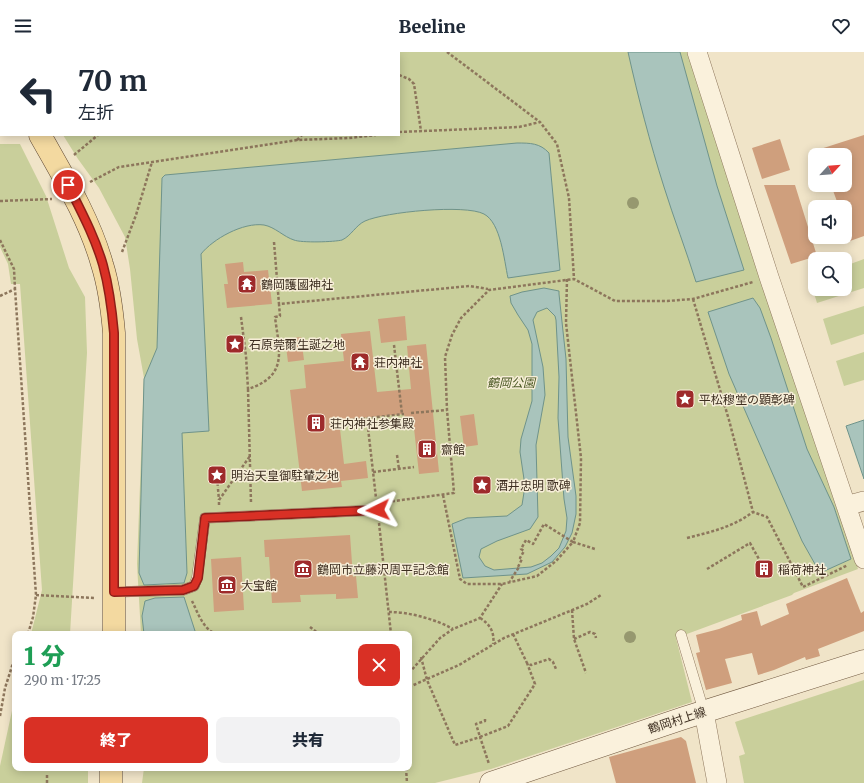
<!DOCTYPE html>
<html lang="ja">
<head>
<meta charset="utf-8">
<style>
  :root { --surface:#fff; --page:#f2f2f3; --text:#1f2937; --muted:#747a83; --accent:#d93025 }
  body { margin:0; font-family:Merriweather,"Noto Sans JP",serif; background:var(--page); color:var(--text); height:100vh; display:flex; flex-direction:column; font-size:15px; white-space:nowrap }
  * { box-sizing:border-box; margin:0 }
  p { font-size:13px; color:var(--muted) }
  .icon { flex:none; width:22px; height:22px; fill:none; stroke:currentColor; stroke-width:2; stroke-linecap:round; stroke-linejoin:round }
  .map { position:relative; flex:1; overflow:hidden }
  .sheet { position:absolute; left:12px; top:579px; width:400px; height:140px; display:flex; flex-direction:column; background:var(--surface); border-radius:8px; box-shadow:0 2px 10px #0003 }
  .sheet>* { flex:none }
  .banner { position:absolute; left:0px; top:0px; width:400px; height:84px; box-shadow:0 2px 10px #0003; background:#fff; color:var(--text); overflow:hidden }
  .needle { width:26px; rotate:64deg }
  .tools { position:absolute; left:808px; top:96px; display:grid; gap:8px }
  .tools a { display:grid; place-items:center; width:44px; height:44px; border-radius:8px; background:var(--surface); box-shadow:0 2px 10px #0003; font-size:20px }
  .pin { position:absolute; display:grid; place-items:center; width:34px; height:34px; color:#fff; margin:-17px; border:2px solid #fff; border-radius:50%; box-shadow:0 1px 4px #0007 }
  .me { position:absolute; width:44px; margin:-22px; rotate:267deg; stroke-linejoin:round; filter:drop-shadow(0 0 3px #0008) }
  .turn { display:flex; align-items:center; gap:14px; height:84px; padding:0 12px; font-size:18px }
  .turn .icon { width:52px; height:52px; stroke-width:2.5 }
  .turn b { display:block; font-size:28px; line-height:34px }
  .round { display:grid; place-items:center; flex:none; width:42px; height:42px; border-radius:8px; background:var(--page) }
  .headline { display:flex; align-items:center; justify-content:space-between; height:68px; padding:0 12px }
  h1 { font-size:24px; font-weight:800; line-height:30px; color:#1e9e55 }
  .cta { display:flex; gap:8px; margin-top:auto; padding:8px 12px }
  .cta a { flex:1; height:46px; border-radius:8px; background:var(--accent); color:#fff; font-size:16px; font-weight:800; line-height:46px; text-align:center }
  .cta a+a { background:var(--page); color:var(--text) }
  header { display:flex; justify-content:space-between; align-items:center; height:52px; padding:0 12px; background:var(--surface); font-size:18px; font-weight:800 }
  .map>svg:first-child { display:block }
  .green { fill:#c9cf9b }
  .water { fill:#a9c4bc; stroke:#6f938a; fill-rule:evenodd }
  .building { fill:#cf9f7d }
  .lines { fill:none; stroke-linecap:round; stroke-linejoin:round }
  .lane-casing { stroke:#8d765c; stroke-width:11 }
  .street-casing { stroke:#8d765c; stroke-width:20 }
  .secondary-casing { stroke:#6f573f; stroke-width:23 }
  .primary-casing { stroke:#5b4430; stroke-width:23 }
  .path { stroke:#8d765c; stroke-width:2.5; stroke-dasharray:3 2; stroke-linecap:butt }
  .lane { stroke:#faf1dc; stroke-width:10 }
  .street { stroke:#faf1dc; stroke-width:19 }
  .secondary { stroke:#faf1dc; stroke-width:22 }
  .primary { stroke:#f3d9a0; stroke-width:22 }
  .tree { fill:#96986f }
  .route-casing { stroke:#8d1f18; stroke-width:10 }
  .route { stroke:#d93025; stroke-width:7 }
  .labels { text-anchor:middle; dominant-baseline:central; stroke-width:3; stroke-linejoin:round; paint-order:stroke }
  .poi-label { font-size:12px; fill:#3d2e20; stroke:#f7eed8; text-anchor:start }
  .park-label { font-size:12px; font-style:italic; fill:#4d5a26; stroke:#f7eed8 }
  .street-label { font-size:12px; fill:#3d2e20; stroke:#f7eed8 }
</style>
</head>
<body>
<header><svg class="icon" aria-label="menu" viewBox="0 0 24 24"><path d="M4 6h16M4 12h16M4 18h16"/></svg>Beeline<svg class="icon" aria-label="heart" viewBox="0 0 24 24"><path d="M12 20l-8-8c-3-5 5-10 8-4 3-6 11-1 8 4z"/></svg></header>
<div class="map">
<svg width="864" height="731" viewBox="0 0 864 731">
  <rect width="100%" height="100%" fill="#f0e4c8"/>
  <path class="green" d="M21,0H688L858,517L794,541L792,543L676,586L692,650L491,717L435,731H142L144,716H409V582H141L137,512L144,326L137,287L130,217L125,185L99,136L78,107L63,83H399V1Z
    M0,92H20L46,144L69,216L85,245L87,301L70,582H31L42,538L20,232H11L8,212L0,195Z
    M864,207V236L817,251L809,225L815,223V237H845V214Z
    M864,254V282L831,293L823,267Z
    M864,300V328L844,334L836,309Z
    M864,628V731H744L739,704L745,702L735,670Z
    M15,645V716H88V731H0V714Z"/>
  <path class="water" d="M628,0H680L717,134L744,218L696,230C686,198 674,167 664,135C650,91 638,45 628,0Z
    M517,91C530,91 540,91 549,101L560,218L556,219L508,226C504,208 501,171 484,162C465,152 385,160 365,169C356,173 351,184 342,188C335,190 301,191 294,188C284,185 275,175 264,173C243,170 213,187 201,202L209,379L182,381L187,521L184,531L144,533L139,521L144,327L157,296L162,126L165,123Z
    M544,236L559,239V242L566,307L568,385L576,444V462L572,481L565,495L552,510L527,522L463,526L452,472L467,466L507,464L522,453L525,434L520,400L521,387L532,349V292L528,278L518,263L511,251L510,244L522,240ZM547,256L555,264L556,268L559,325L558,366L564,447L567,466L566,479L559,496L551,504L542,511L531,515L494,518L485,514L479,505L481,497L497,489L530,477L538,465L536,393L545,343L543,315L533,268L537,260Z
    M753,246L760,256L771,286L807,397L834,455L851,507L820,521L802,489L729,322L708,260Z
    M864,368V427L846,374Z
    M184,545L196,582H144L142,564L145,549L155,546Z"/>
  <path class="building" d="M864,83V184L850,189L845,174V155H839L831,133H845V103H811V100Z
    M780,87L790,118L762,127L752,96Z
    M764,133H795L817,204L791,212Z
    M243,210L244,220L268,218L272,252L227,256L224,232H228L225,212Z
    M405,264L407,288L381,291L378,267Z
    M370,279L377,340L411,337L407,294L426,292L439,420L419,422L413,367L405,368L404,362L339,368L344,412L366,409L368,426L341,429L342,435L302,439L290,338L306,336L304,313L344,309L341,282Z
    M301,285L304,308L288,310L285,287Z
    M474,362L478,393L464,395L460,364Z
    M350,483L353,525L356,524L358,546L336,547V542L300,543L301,550L272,551L269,505H265L264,488Z
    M241,505L244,558L214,560L211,507Z
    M847,526L861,561L864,559V579L818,597L820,604L806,608L805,605L774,618L758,623L752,601L725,607L732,631L706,638L696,601L700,600L696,583L719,577L742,568L741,563L757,559L761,574L789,562L786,552Z
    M681,685L686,689L696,731H616L609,705Z"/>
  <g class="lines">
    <g class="lane-casing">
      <path id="lane" d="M114,540L183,538L194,534L197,526L205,466L378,458
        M681,583L704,660"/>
    </g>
    <g class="street-casing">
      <path id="street" d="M697,0L769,225L864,507
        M846,454L864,449
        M704,660L717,731"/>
    </g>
    <g class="secondary-casing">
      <path id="secondary" d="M491,731L684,666L864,609"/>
    </g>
    <g class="primary-casing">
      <path id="primary" d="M0,9L1,12
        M40,83C63,124 89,166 102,212C109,234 112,257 114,281V582
        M111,731V716"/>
    </g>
    <path class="path" d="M113,0L119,1
      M447,0L540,70
      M38,1L47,0
      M367,1L368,0
      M399,23L409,27L414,32L421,79
      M399,80L519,75L540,70L557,92L569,146L574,227
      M297,88L302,83
      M74,103L98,83
      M90,130L119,115L297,88L349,86L376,83
      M0,149L52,147
      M0,188L14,217L15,237
      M274,190L279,252L470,234L488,237
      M122,200L136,163L152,110
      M567,227L566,271L581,406L580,471L573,490L595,497
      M0,244L15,237L36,543L33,565L28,582
      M693,247L729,368L753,460L767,465L803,535L848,513
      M241,265L246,304L248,337C289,324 279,298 275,265L280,264L279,252
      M394,293L402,362
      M248,337L251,451
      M411,361L447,358
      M367,367L376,446
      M342,369L404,362
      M397,403L399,417
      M373,420L414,415
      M217,426L218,436
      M218,437L219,448
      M443,443L460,527L467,532H502L537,524L556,509L573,490L544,472L533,492L526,488L521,497L524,499L520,506L522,507L518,515H519L510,529
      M387,450L454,441L447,358L445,305L452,283L461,266L489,238L574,227L615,249H667L693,247L753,230
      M219,453V448L250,404
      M379,471L391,582
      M687,486C711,480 733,475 753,460
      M707,517L750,491L760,509
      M36,543L95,546
      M192,549C198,561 203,577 216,582
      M572,558L574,587L586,621
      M389,560C409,560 435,567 453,577
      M480,566C490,572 495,581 493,592
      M310,575L319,582
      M513,582L527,611L531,613L549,607L553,610L556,617
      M574,587L590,580L595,582L596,586
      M421,605L427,628L455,693L480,685L489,712
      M409,621L440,586L453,577L480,566L502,532
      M409,635L459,613L504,586L587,552L601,543
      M0,664L5,636L15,605
      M485,667V669L476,672L480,685L508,674L535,632L527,611
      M406,716L407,731
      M47,723V731"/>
    <use href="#lane" class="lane"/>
    <use href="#street" class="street"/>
    <use href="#secondary" class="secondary"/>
    <use href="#primary" class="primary"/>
  </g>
  <g class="tree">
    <circle cx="633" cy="151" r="6"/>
    <circle cx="630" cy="585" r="6"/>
  </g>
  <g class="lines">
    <g class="route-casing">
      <path id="route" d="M68,133C81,159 95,185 103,213C109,235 112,258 114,281V540L183,538L194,534L198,526L205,466L378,458"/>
    </g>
    <use href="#route" class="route"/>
  </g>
  <defs>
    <g id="temple-square" transform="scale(1)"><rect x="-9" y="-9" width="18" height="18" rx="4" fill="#9e2a2b" stroke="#f7eed8"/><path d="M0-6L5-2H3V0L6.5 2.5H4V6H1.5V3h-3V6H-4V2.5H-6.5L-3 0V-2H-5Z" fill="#fff"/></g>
    <g id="sight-square" transform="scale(1)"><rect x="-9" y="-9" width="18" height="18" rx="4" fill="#9e2a2b" stroke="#f7eed8"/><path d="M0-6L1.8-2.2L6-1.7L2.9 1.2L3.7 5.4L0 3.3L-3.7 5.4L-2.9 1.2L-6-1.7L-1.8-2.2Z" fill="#fff"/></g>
    <g id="building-square" transform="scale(1)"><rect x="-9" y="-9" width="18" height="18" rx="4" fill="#9e2a2b" stroke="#f7eed8"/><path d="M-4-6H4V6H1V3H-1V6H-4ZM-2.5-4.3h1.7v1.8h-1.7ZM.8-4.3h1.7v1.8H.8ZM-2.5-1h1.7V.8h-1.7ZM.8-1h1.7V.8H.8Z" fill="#fff"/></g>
    <g id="museum-square" transform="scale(1)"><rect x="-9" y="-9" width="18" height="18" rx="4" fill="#9e2a2b" stroke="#f7eed8"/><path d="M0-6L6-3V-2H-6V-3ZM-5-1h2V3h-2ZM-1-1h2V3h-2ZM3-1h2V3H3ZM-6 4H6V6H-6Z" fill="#fff"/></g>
  </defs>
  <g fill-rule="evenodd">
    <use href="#temple-square" x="247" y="232"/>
    <use href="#sight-square" x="235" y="292"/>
    <use href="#temple-square" x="360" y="310"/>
    <use href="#sight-square" x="685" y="347"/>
    <use href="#building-square" x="316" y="371"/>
    <use href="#building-square" x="427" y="397"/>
    <use href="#sight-square" x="217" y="423"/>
    <use href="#sight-square" x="482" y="433"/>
    <use href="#museum-square" x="303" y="517"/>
    <use href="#building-square" x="764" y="517"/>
    <use href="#museum-square" x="227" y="533"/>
  </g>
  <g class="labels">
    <g class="poi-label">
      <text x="261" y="232">鶴岡護國神社</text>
      <text x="249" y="292">石原莞爾生誕之地</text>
      <text x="374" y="310">荘内神社</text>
      <text x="699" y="347">平松穆堂の顕彰碑</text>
      <text x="330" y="371">荘内神社参集殿</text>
      <text x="441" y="397">齋館</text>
      <text x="231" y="423">明治天皇御駐輦之地</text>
      <text x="496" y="433">酒井忠明 歌碑</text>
      <text x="317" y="517">鶴岡市立藤沢周平記念館</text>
      <text x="778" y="517">稲荷神社</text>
      <text x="241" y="533">大宝館</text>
    </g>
    <g class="park-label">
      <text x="511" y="330">鶴岡公園</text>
    </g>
    <g class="street-label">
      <text transform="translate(677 668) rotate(-18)">鶴岡村上線</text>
    </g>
  </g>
</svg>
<div class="tools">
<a><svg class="needle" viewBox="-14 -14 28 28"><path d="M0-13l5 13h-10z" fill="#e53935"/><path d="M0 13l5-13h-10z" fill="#747a83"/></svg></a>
<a><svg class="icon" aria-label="sound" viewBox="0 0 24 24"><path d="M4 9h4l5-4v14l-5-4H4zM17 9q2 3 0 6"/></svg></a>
<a><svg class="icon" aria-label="search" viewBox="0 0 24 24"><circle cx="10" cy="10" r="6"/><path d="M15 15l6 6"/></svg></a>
</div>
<div class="pin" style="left:68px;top:133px;background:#d93025"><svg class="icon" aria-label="arrive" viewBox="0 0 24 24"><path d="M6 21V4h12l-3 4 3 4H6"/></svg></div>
<svg class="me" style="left:378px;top:458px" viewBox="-20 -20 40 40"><path d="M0-17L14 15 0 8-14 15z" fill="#d93025" stroke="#fff" stroke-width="4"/></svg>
<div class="banner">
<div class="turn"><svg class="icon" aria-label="left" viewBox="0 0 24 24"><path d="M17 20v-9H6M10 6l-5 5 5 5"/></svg><div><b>70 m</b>左折</div></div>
</div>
<section class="sheet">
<div class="headline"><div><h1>1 分</h1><p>290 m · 17:25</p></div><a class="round" style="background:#d93025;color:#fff"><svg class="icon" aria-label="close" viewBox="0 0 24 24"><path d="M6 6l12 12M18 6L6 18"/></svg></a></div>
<div class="cta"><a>終了</a><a>共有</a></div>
</section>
</div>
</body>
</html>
